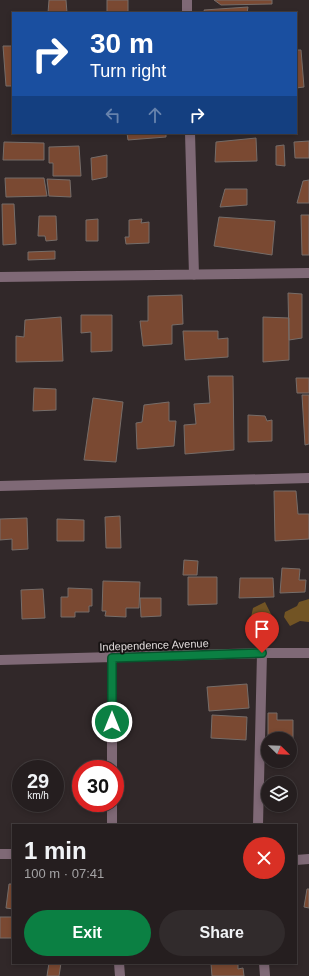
<!DOCTYPE html>
<html lang="en">
<head>
<meta charset="utf-8">
<style>
  :root { --surface:#251e1f; --page:#312b2c; --text:#f1f3f6; --muted:#a3a2a4; --line:#423c3d; --accent:#0b8043 }
  body { margin:0; font-family:Helvetica,sans-serif; background:var(--page); color:var(--text); height:100vh; display:flex; flex-direction:column; font-size:15px; white-space:nowrap }
  * { box-sizing:border-box; margin:0 }
  p { font-size:13px; color:var(--muted) }
  .icon { flex:none; width:22px; height:22px; fill:none; stroke:currentColor; stroke-width:2; stroke-linecap:round; stroke-linejoin:round }
  .map { position:relative; flex:1; overflow:hidden }
  .drawer { position:absolute; left:12px; top:824px; width:285px; height:140px; display:flex; flex-direction:column; background:var(--surface); border-radius:0px; box-shadow:0 2px 6px #0003,0 0 0 1px var(--line) }
  .drawer>* { flex:none }
  .guide { position:absolute; left:12px; top:12px; width:285px; height:122px; border-radius:0px; box-shadow:0 2px 6px #0003,0 0 0 1px var(--line); background:#1a4fa0; color:#fff; overflow:hidden }
  .needle { width:26px; rotate:113deg }
  .fabs { position:absolute; left:261px; top:732px; display:grid; gap:8px }
  .fabs a { display:grid; place-items:center; width:36px; height:36px; border-radius:50%; background:var(--surface); box-shadow:0 2px 6px #0003,0 0 0 1px var(--line); font-size:20px }
  .speed { position:absolute; left:12px; top:760px; display:flex; gap:8px; font-size:20px; font-weight:700; text-align:center }
  .speed>* { display:grid; place-content:center; width:52px; height:52px; border-radius:50%; background:var(--surface); box-shadow:0 2px 6px #0003,0 0 0 1px var(--line); line-height:1 }
  .speed small { font-size:10px; font-weight:400 }
  .speed .limit { border:6px solid #d22; background:#fff; color:#111 }
  .pin { position:absolute; display:grid; place-items:center; width:34px; height:34px; color:#fff; margin:-41px -17px; border-radius:50% 50% 50% 0; rotate:-45deg; box-shadow:0 0 4px #0007 }
  .pin .icon { rotate:45deg }
  .me { position:absolute; width:44px; margin:-22px; rotate:0deg; stroke-linejoin:round; filter:drop-shadow(0 0 3px #0008) }
  .turn { display:flex; align-items:center; gap:14px; height:84px; padding:0 12px; font-size:18px }
  .turn .icon { width:52px; height:52px; stroke-width:2.5 }
  .turn b { display:block; font-size:28px; line-height:34px }
  .lanes { display:flex; align-items:center; height:38px; padding:0 12px; background:#0003; justify-content:center; gap:20px; direction:ltr }
  .lanes .off { opacity:.35 }
  .round { display:grid; place-items:center; flex:none; width:42px; height:42px; border-radius:21px; background:var(--page) }
  .head { display:flex; align-items:center; justify-content:space-between; height:68px; padding:0 12px }
  h1 { font-size:24px; font-weight:700; line-height:30px }
  .cta { display:flex; gap:8px; margin-top:auto; padding:8px 12px }
  .cta a { flex:1; height:46px; border-radius:24px; background:var(--accent); color:#fff; font-size:16px; font-weight:700; line-height:46px; text-align:center }
  .cta a+a { background:var(--page); color:var(--text) }
  .map>svg:first-child { display:block }
  .forest { fill:#725424 }
  .building { fill:#7a4932; stroke:#766d69 }
  .lines { fill:none; stroke-linecap:round; stroke-linejoin:round }
  .minor { stroke:#7f6976; stroke-width:10 }
  .route-casing { stroke:#07532c; stroke-width:10 }
  .route { stroke:#0b8043; stroke-width:7 }
  .labels { text-anchor:middle; dominant-baseline:central; stroke-width:4; stroke-linejoin:round; paint-order:stroke }
  .street-label { font-size:11px; fill:#e0dbdb; stroke:#161212 }
</style>
</head>
<body>
<div class="map">
<svg width="309" height="976" viewBox="0 0 309 976">
  <rect width="100%" height="100%" fill="#312829"/>
  <path class="forest" d="M309,599V622L300,621L290,626L284,617L285,612L297,606L299,602Z
    M265,602L272,616L265,627L250,622L253,608Z"/>
  <path class="building" d="M49,0H66L67,13H48Z
    M107,0H128V13H107Z
    M214,0H272V4L221,5Z
    M248,7L247,13H205L204,10Z
    M3,46H13V86H6Z
    M296,50H301L304,87L296,88Z
    M127,133H166V137L128,140Z
    M256,138L257,161L215,162L216,142Z
    M309,141V158H295L294,142Z
    M4,142L44,143V160H3Z
    M284,145L285,166L276,165V146Z
    M79,146L81,176H53V163H49V147Z
    M107,155V177L92,180L91,158Z
    M5,178H44L47,196L6,197Z
    M47,179L70,180L71,197L49,196Z
    M309,180V203H297L303,181Z
    M225,189H247V205L220,207Z
    M2,204H14L16,244L3,245Z
    M301,215H309V255H302Z
    M39,216H56L57,240L46,241L45,236H38Z
    M219,217L275,221L272,255L214,246Z
    M98,219V241H86V220Z
    M142,219L141,223L149,222V243L126,244L125,237H129V220Z
    M55,251V259L28,260V252Z
    M288,293L302,294V338L289,340Z
    M182,295L183,324L172,325V344L143,346L140,321H148V296Z
    M81,315H112V351L91,352V332L81,333Z
    M61,317L63,361L16,362V336L24,337L25,320Z
    M263,317L289,318V360L263,362Z
    M183,331H218V339L228,338V357L185,360Z
    M208,376H233L234,450L185,454L184,425L196,424L194,404L210,403Z
    M296,378H309V393H297Z
    M34,388L56,389V410L33,411Z
    M302,395H309V444L305,445Z
    M93,398L123,402L116,462L84,460Z
    M169,402V421H176L174,446L137,449L136,423L142,422L144,405Z
    M248,415L265,416L267,421L272,420V441L248,442Z
    M274,491H296L298,514H309V539L275,541Z
    M120,516L121,548H106L105,517Z
    M27,518L28,549L12,550V539L0,540V519Z
    M57,519L84,520V541H57Z
    M184,560L198,561L197,575H183Z
    M282,568L300,569L299,580H306L305,592L280,593Z
    M188,577H217V604L188,605Z
    M240,578H273L274,597L239,598Z
    M103,581L140,582L139,608H126V617L105,616L106,611H102Z
    M68,588L92,589V606H89V612H75V617H61V597H68Z
    M43,589L45,618L22,619L21,590Z
    M140,598H161V616L141,617Z
    M247,684L249,708L209,711L207,687Z
    M268,713H277V720H293V740L268,739Z
    M212,715L247,717L246,740L211,738Z
    M9,884H13V909L6,908Z
    M307,889H309V908L304,907Z
    M0,917H13V938H0Z
    M49,963H61L59,976H47Z
    M218,963H238V969L243,968L244,976H212L211,964Z"/>
  <g class="lines">
    <path class="minor" d="M187,0V13
      M190,133L194,275
      M0,277L309,273
      M0,486L309,478
      M112,659V769
      M0,660L262,653H309
      M112,803V825
      M258,825L262,653
      M0,854H13
      M296,860L309,859
      M119,963L120,976
      M264,963L265,976"/>
  </g>
  <g class="lines">
    <g class="route-casing">
      <path id="route" d="M112,722V658L262,653"/>
    </g>
    <use href="#route" class="route"/>
  </g>
  <g class="labels">
    <g class="street-label">
      <text transform="translate(154 645) rotate(-2)">Independence Avenue</text>
    </g>
  </g>
</svg>
<div class="fabs">
<a><svg class="needle" viewBox="-14 -14 28 28"><path d="M0-13l5 13h-10z" fill="#e53935"/><path d="M0 13l5-13h-10z" fill="#a3a2a4"/></svg></a>
<a><svg class="icon" aria-label="layers" viewBox="0 0 24 24"><path d="M12 4l9 5-9 5-9-5zM3 14l9 5 9-5"/></svg></a>
</div>
<div class="speed"><div>29<small>km/h</small></div><div class="limit">30</div></div>
<div class="pin" style="left:262px;top:653px;background:#d93025"><svg class="icon" aria-label="arrive" viewBox="0 0 24 24"><path d="M6 21V4h12l-3 4 3 4H6"/></svg></div>
<svg class="me" style="left:112px;top:722px" viewBox="-20 -20 40 40"><circle r="17" fill="#0b8043" stroke="#fff" stroke-width="3"/><path d="M0-11L8 9 0 5-8 9z" fill="#fff"/></svg>
<div class="guide">
<div class="turn"><svg class="icon" aria-label="right" viewBox="0 0 24 24"><path d="M7 20v-9h11M14 6l5 5-5 5"/></svg><div><b>30 m</b>Turn right</div></div>
<div class="lanes"><svg class="icon off" aria-label="left" viewBox="0 0 24 24"><path d="M17 20v-9H6M10 6l-5 5 5 5"/></svg><svg class="icon off" aria-label="ahead" viewBox="0 0 24 24"><path d="M12 20V5M6 11l6-6 6 6"/></svg><svg class="icon" aria-label="right" viewBox="0 0 24 24"><path d="M7 20v-9h11M14 6l5 5-5 5"/></svg></div>
</div>
<section class="drawer">
<div class="head"><div><h1>1 min</h1><p>100 m · 07:41</p></div><a class="round" style="background:#d93025;color:#fff"><svg class="icon" aria-label="close" viewBox="0 0 24 24"><path d="M6 6l12 12M18 6L6 18"/></svg></a></div>
<div class="cta"><a>Exit</a><a>Share</a></div>
</section>
</div>
</body>
</html>
